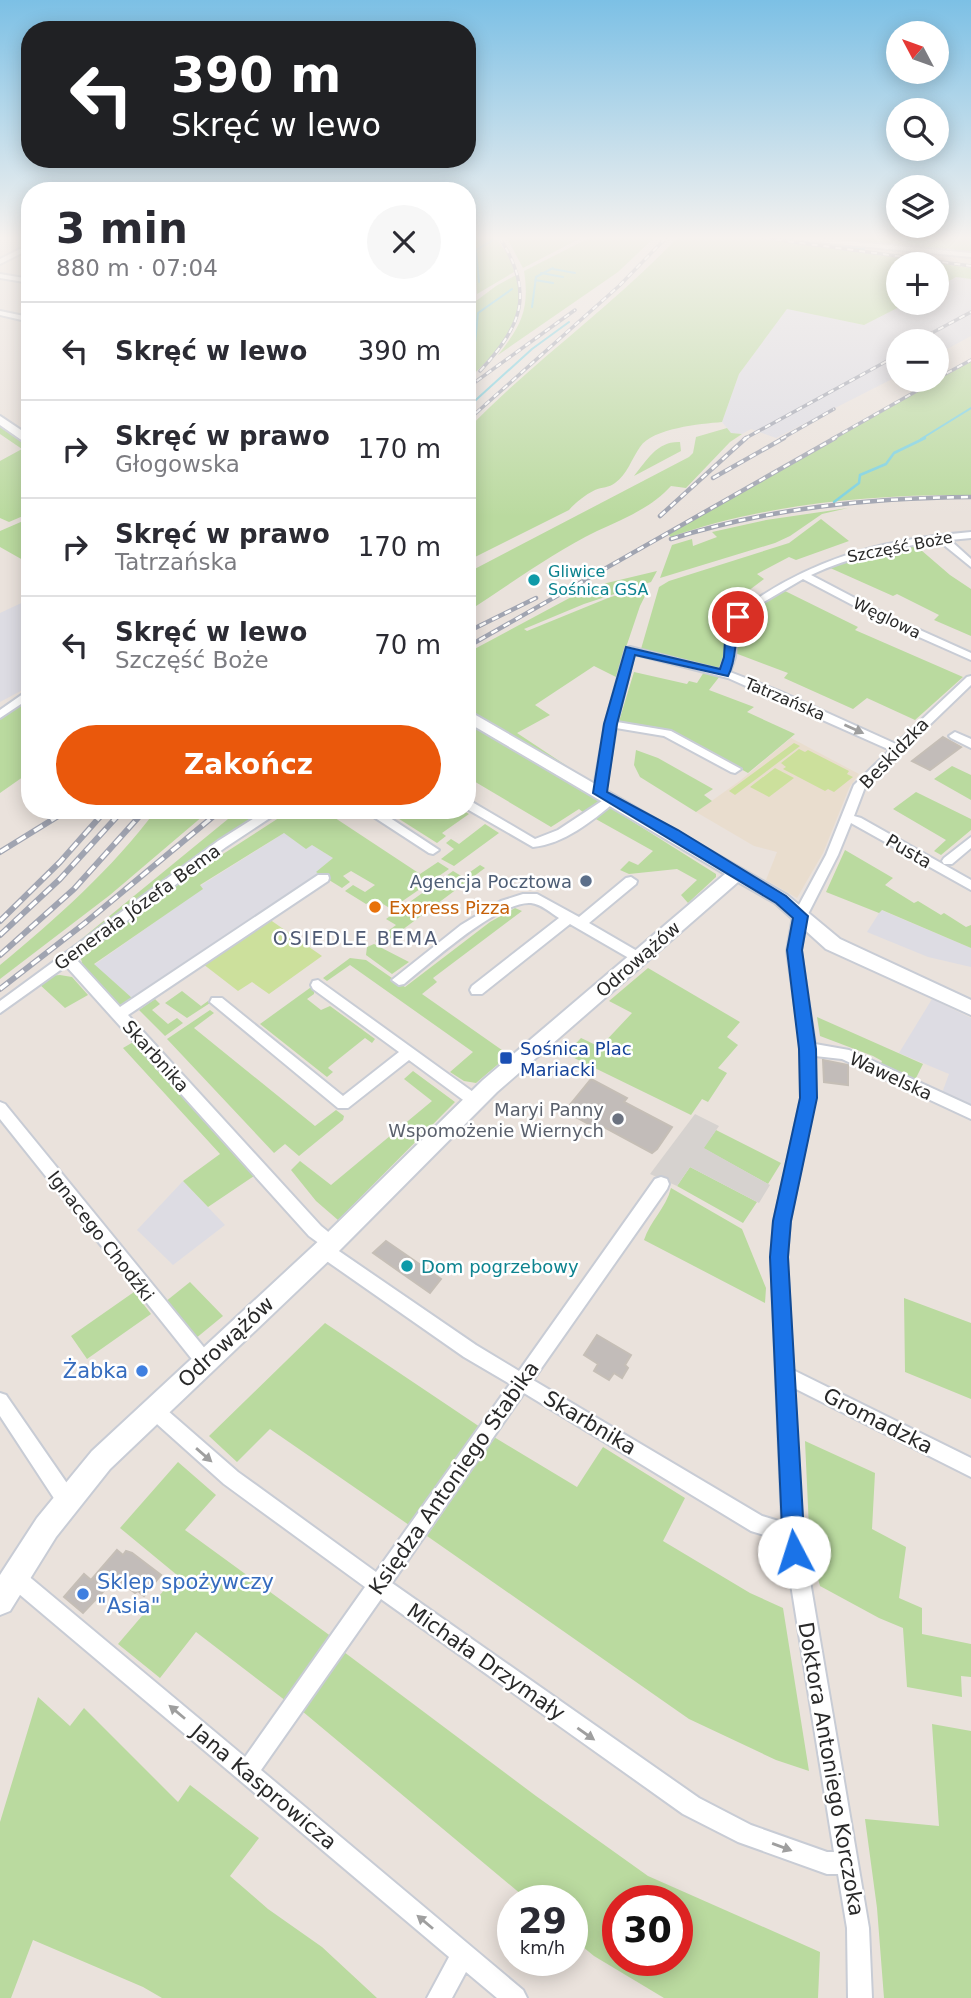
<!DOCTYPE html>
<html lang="pl">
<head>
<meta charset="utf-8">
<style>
  :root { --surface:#fff; --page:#f7f7f7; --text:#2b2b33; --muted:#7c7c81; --line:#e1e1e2; --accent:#ea580c }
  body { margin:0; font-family:"DejaVu Sans",sans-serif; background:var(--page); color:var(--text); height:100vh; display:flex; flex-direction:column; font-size:26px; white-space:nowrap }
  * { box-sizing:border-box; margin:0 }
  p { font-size:23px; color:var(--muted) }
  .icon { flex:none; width:38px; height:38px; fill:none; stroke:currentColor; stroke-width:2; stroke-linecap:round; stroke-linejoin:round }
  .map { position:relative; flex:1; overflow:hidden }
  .panel { position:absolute; left:21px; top:182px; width:455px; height:637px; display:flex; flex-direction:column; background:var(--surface); border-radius:28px; box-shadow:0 4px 18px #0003 }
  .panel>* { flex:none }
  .banner { position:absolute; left:21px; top:21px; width:455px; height:147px; border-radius:28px; box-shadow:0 4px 18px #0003; background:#202124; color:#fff; overflow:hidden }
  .needle { width:46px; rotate:311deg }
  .buttons { position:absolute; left:886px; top:21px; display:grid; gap:14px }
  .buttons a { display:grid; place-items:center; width:63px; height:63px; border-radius:50%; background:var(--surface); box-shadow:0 4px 18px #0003; font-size:35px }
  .speed { position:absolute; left:497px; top:1885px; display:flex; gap:14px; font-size:35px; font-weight:700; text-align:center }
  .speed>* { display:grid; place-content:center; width:91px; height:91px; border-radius:50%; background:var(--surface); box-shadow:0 4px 18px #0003; line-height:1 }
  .speed small { font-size:18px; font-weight:400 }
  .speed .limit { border:10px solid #d22; background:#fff; color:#111 }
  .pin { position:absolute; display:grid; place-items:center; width:60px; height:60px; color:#fff; margin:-30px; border:4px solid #fff; border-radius:50%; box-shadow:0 2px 7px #0007 }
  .me { position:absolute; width:77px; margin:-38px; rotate:355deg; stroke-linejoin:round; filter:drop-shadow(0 0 5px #0008) }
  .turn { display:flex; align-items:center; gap:24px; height:147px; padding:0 35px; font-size:32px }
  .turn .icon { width:91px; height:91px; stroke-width:2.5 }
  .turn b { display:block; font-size:49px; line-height:60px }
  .round { display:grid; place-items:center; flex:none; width:74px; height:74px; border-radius:37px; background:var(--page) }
  .summary { display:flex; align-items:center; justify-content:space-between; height:119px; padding:0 35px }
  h1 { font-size:42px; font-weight:700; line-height:52px }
  .button { display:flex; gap:14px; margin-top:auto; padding:14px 35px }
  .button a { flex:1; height:80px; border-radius:42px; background:var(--accent); color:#fff; font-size:28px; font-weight:700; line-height:80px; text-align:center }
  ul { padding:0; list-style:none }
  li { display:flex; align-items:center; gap:21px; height:98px; padding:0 35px; border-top:2px solid var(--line) }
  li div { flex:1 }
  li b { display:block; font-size:26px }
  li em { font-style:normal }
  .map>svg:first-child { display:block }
  .industrial { fill:#dddce3 }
  .education { fill:#e9ddce }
  .green { fill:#bada9f; fill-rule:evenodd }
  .pitch { fill:#cce09c }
  .plaza { fill:#d6d2cf }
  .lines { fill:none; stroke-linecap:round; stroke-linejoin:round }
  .stream-far1 { stroke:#7bd1e0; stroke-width:2 }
  .stream { stroke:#7bd1e0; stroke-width:2.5 }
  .building { fill:#c2bcb9; stroke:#c5beb6; stroke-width:2 }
  .street-casing { stroke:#c8ccd5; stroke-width:4 }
  .secondary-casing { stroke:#c8ccd5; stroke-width:4 }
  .street { fill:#fff; fill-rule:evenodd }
  .secondary { fill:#fff; fill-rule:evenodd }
  .rail-far2-casing { stroke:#a0a4b1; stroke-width:3.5 }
  .rail-far1-casing { stroke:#a0a4b1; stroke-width:4.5 }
  .rail-casing { stroke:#a0a4b1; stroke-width:6 }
  .rail-far2 { stroke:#fff; stroke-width:2; stroke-dasharray:6; stroke-linecap:butt }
  .rail-far1 { stroke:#fff; stroke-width:2.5; stroke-dasharray:7; stroke-linecap:butt }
  .rail { stroke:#fff; stroke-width:3.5; stroke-dasharray:10; stroke-linecap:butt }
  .oneway { fill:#9f9f9f }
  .route { fill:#1a73e8; stroke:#114b97; stroke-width:2 }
  .culture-dot { fill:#0f9aa8; stroke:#fff; stroke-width:2.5 }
  .service-dot { fill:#5c6f8a; stroke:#fff; stroke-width:2.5 }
  .food-dot { fill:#e8710a; stroke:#fff; stroke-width:2.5 }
  .transit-dot { fill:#1a4fb4; stroke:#fff; stroke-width:2.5 }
  .worship-dot { fill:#6b7280; stroke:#fff; stroke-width:2.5 }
  .shop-dot { fill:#3f7fe0; stroke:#fff; stroke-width:2.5 }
  .labels { text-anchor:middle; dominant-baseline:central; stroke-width:5; stroke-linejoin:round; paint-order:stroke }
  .far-street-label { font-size:16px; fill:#292929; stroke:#fff }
  .far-culture-label { font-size:16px; fill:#0d838f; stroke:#fff; text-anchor:start }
  .street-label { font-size:18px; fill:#292929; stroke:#fff }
  .service-label { font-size:18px; fill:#4e5e75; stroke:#fff; text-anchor:end }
  .food-label { font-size:18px; fill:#c56008; stroke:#fff; text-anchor:start }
  .transit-label { font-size:18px; fill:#164399; stroke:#fff; text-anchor:start }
  .worship-label { font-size:18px; fill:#5b616d; stroke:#fff; text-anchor:end }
  .culture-label { font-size:18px; fill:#0d838f; stroke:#fff; text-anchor:start }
  .neighbourhood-label { font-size:19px; letter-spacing:2px; fill:#4f5a74; stroke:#fff }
  .near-street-label { font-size:21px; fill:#292929; stroke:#fff }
  .near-shop-label { font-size:21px; fill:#366cbe; stroke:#fff; text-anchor:end }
</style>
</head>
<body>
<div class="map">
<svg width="971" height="1998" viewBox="0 0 971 1998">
  <rect width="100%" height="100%" fill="#eae2dc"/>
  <path class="industrial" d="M956,277L971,279V336L936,355V341H898V376L776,438L751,429L742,434L731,433L722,422L739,374L787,309L864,325L907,303H936V288Z
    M30,599V686L0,702V613Z
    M284,833L306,848L312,845L333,858L317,872L321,874L132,998L94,965L202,889L200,886Z
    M881,910L971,948V967L928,957L867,932Z
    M932,999L971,1018V1105L942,1093L949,1074L899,1053Z
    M183,1181L225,1225L173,1265L137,1230Z"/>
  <path class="education" d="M791,738L859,774L849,788L823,853L797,898L766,880L777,852L754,846L696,812L741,780Z"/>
  <path class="green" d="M474,238H496L510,258L514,272L477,294Z
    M507,238H581L523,268Z
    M589,238H654L618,272L498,355C521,326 530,309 524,271Z
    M677,238H755L971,268V279L956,277L936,288V264H898V303H907L864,325L787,309L739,374L722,422C700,424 653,428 640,447C632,458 627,475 615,483C609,488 602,487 595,490C585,495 576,502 569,510L467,561V430C533,361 612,307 677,238Z
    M800,238H971V255L859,241Z
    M518,274C528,318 498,353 467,380L471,357L472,304L496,286Z
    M971,361V495C873,494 764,504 671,537L668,534Z
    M0,425L30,447V513L9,522L0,518V461L22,449L0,434Z
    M727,428L731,433L742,434L730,442L686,488L671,486C651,508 623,519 597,531C552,553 509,585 467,612V573L689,457L693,453L696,437Z
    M680,442L681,451L634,476C647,460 657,441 680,442Z
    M848,508L822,514L790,536L775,543L660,578L672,545L692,539L693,546L717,537L712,532L766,520Z
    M30,518V564L0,547V531Z
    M821,519L849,541L796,560L789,557L757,574L764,579L711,619L724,624L721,629L729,632L728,645L719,668L641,649L659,587L669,581L789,543Z
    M914,544L950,575L971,589V636L934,620L939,615L897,594L893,596L828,567L870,552Z
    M657,571L651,582L584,604L524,629L527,631L608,598L639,588L646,594L640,606L616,677L594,666L535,705L550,715L517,733L588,780L467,710V653L590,587Z
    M783,590L858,627L855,630L963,677L915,720L867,698L853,709L784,678L788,673L735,653L736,625L745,615Z
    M634,672L687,684L689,681L697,683L704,672L720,676L709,690L754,707L747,712L795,734L748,773L689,740L656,727L619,721Z
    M24,701L30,702V772L0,793V719Z
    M467,719L600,799V803L584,813L579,809L551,827L467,777Z
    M636,750L658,758L713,789L704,795L712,801L696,812L640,777L634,765Z
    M952,766L971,775V800L934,779Z
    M916,792L971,819V830L941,855L934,851L946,840L893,809Z
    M611,808L716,874V877L688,903L681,895L697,880L677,869L629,874L620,870L629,861L638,865L653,851L594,818Z
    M156,810H210L110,895L0,979V965C57,918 112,869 156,810Z
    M239,810H264L222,837L66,956L68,950Z
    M291,810H323L420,874L438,862L449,869L391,909L375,899L366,904L345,891L353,885L365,892L375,885L351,871L343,876L350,882L342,888L316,872L333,858L312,845L306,849L284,833L200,885L203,889L94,964L132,998L121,1005L117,1004L83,966L81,959L218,851L223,854Z
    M385,810H462L469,814L442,833L446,836L437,843Z
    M485,824L499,833L454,866L441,859L454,849L446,843L451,839L459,844Z
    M845,850L893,878L885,885L914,903L918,901L941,915L944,913L966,927L971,925V948L882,910L879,913L826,892Z
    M480,865L485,868L382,945L375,941L396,925L386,919L453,871L463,877Z
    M515,908L522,911L433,978L437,982L422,994L509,1055L476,1083L464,1081L450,1072L473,1052L350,965L327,981L323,978L350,958L366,960L405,987L490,922Z
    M374,944L409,962L392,974L366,955L367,947Z
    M648,968L740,1022L727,1037L738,1045L718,1068L727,1073L708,1102L702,1099L691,1115L566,1054L581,1038L600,1047L632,1013L609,1001Z
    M60,975L72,977L88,995L65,1008L38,983L47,976Z
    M314,985V994L307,999L321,1010L330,1006L375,1039L372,1043L365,1038L330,1066L328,1068L333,1072L327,1077L260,1024Z
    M182,991L201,1006L208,1001L210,1003L187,1018L165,1003Z
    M155,999L160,1004L152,1010L168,1024L177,1018L183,1023L165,1036L139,1010Z
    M210,1010L214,1013L194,1028L315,1126L336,1110L344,1116L343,1120L299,1156L285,1144L274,1153L167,1039Z
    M817,1017L923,1064L914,1082L880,1066L882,1061L873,1056L820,1036Z
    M135,1041L254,1176L208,1207L183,1181L220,1154L123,1048Z
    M413,1071L455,1102L338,1220L316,1201L291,1170L300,1161L331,1185L432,1101L404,1079Z
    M716,1130L781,1163L768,1184L703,1148Z
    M690,1167L757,1202L743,1223L677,1186Z
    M671,1188L742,1229L766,1288L765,1303L644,1240C650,1221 666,1208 671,1188Z
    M190,1282L223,1316L195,1339L165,1302Z
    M134,1292L151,1314L87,1359L71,1336Z
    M904,1298L971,1323V1399L905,1372Z
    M325,1323L480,1427L409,1525L270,1429L237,1462L209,1436Z
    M494,1437L577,1487L603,1447L685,1498L663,1541L750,1593L783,1608L809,1771L776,1760L689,1719L427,1536Z
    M805,1441L875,1473L872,1529L906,1547L899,1598L922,1608V1634L971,1644V1677L961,1676L962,1697L907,1687L903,1628L879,1618L820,1586L810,1550Z
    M178,1462L216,1495L185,1530L332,1637L286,1701L196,1632L160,1678L118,1644L177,1575L120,1528Z
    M344,1652L536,1796L648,1876L820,1952L818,1998H664L594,1956L572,1938V1900H528L302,1711ZM618,1900H677V1960H618Z
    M38,1697L70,1726L84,1708L178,1802L190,1785L259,1838L230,1876L268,1909L322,1947L377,1998H162L143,1987L33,1940L11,1998H0V1822Z
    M932,1724L971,1731V1998H884L877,1908L865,1819L939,1826Z"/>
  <path class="pitch" d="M794,743L800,746L735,795L729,791Z
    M799,749L805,752L808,750L849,771L847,774L853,777L834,792L828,789L825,791L783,769L786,767L781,763Z
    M775,768L794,778L769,797L750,787Z
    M269,919L322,956L269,994L252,982L238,991L203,964Z"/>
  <path class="plaza" d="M695,1114L719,1126L704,1148L770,1185L759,1203L690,1167L677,1186L650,1174Z"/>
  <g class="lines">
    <path class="stream-far1" d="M783,238L800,240
      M807,241L864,249
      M553,269L575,273
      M541,273L563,277
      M535,280L553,283
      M479,282L476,250L493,240
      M532,307L536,277L553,268
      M473,363L478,313L512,289
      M467,408L532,349L569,322
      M921,439L971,408"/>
    <path class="stream" d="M834,502L859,483L860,475L886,464L894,453L925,438"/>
  </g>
  <path class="building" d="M943,737L961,747L930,770L912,761Z
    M823,1060L848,1065V1085L824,1082Z
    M591,1079L627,1098L624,1102L672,1127L657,1149L652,1153L604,1127L601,1131L565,1111Z
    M386,1241L441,1279L430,1293L373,1253Z
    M597,1335L631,1355L625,1365L628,1368L622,1378L614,1373L609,1380L594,1371L598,1364L584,1355Z
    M117,1550L123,1555L126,1551L132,1553L161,1575L144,1596L138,1591L135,1593L116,1578L83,1613L64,1597L84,1574L91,1580Z"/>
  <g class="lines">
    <g class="street-casing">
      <path id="street" d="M793,238H814L971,253V257L796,240Z
        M30,244V249L0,264V259Z
        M0,274L30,279V283L0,278Z
        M0,311L29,317L30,319L26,321L0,315Z
        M971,532V538L950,540L971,559V567L939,541C895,547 851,556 811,575L891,617L971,653V660L883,621L803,579L762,603L738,622L735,657L730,672L779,691L896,744L967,677L971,676V685L865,787L854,816L861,818L971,880V890L851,823L838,855L807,916L801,951L815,1044L849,1050L971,1106V1119L842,1059L815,1056V1098L790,1221L787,1257L793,1370L971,1458V1477L794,1388L802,1534L869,1928L872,1998H848L847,1928L838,1874H827L738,1842L683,1814L381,1599L261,1770L523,1990L527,1998H497L466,1972L452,1998H427L449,1957L6,1583L3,1576L6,1569L13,1566L20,1569L245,1757L365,1587L224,1484L148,1416L145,1410L148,1404L154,1401L160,1404L238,1472L376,1572L510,1384L464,1357L318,1255L316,1250L320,1244L309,1236L66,966L0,1013V1001L218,841L267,810H282L226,847L76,959L120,1007L318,875H328L329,878L328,881L128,1015L321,1226L337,1239L339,1244L336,1249L476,1345L519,1371L655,1179L661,1177L667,1179L669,1184L667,1189L533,1380L762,1516L782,1522L771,1257L774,1221L801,1098V1049L787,951L793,916L826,855L854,785L890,750L728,678L634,654L617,722L671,731L741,769L735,773L731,772L664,736L616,728L605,793L599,797L593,793L605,724L626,648L630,647L720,670L725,657L729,619C804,560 877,540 971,532ZM524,1393L751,1531L784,1541L834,1852H827L751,1825L699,1798L392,1583Z
        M30,689V698L0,718V710Z
        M955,732L971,739V748L951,738L949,736Z
        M611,795L617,799L615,802C592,821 564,844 533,847L467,809V799L535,839L558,830Z
        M363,810H378L439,850L433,854L429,853Z
        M971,837V848L952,864H944L942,861L944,858Z
        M631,877L637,881L636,884L589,923L644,955L646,958L644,961H634L570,924L482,994H472L470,990L472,986L559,918C551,913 541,904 531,903C500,900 429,964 404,984L399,985L392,980L461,925L501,901L523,894H537L579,917L626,878Z
        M318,980L480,1097L482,1101L480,1105H470L409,1060L348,1108H338L210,1002L212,998H222L343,1096L399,1052L313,989L311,985L313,981Z
        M0,1102L5,1104L211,1356L214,1362L211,1368L205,1370L199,1368L0,1119Z
        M0,1393L6,1395L73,1492L75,1499L73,1506L66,1508L59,1506L0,1416Z"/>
    </g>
    <g class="secondary-casing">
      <path id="secondary" d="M0,416L30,436V446L0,425Z
        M467,710L787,895L840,939L971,1000V1015L826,949L775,903L738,882L497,1092L339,1251L110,1469L56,1537L10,1611L0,1615V1575L37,1518L92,1451L323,1237L483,1080L725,874L467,722Z"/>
    </g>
    <use href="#street" class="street"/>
    <use href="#secondary" class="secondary"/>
    <g class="rail-far2-casing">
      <path id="rail-far2" d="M764,238L971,266
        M917,341L971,312
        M467,358L468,238
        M480,371C522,325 535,294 500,238
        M936,379L971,360
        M467,388L575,310
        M467,421L619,286L666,238
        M744,439L898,355
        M781,439L834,409
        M832,439L936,380"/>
    </g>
    <g class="rail-far1-casing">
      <path id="rail-far1" d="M713,478L784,438
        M660,516L746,438
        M671,539C769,508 868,498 971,497
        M467,632L536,598
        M467,647L835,438"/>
    </g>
    <g class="rail-casing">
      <path id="rail" d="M0,852L68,810
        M0,921L60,862L106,810
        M0,935L60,879L123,810
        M0,955L74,889L145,810
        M0,989L85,923L221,810"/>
    </g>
    <use href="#rail-far2" class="rail-far2"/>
    <use href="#rail-far1" class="rail-far1"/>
    <use href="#rail" class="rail"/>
  </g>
  <defs><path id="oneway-solid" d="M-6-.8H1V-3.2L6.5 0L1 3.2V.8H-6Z" transform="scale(1.75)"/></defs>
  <g class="oneway">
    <use href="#oneway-solid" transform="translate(854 729) rotate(24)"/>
    <use href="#oneway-solid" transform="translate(204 1455) rotate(41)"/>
    <use href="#oneway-solid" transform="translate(177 1712) rotate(-140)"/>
    <use href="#oneway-solid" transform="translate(586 1734) rotate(35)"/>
    <use href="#oneway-solid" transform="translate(782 1847) rotate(20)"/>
    <use href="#oneway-solid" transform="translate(425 1922) rotate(-140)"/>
  </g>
  <linearGradient id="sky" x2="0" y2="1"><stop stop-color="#7cc0e5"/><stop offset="0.46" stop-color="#f6f2ef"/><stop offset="1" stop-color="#f6f2ef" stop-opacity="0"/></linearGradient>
  <rect width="971" height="517" fill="url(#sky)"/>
  <path class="route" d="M738,613L744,617C732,633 739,656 728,676L635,655L617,724L607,792L678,830L786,896L808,916L802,950L816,1049L817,1098L791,1221L788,1257L805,1552L802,1560L794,1563L787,1560L783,1552L770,1257L773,1221L800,1098L799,1049L787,950L793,918L776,903L593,793L604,724L626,647L720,669L724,657L726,624Z"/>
  <g class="culture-dot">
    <circle cx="534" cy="580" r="7"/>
    <circle cx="407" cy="1266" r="7"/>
  </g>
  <circle class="service-dot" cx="586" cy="881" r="7"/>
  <circle class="food-dot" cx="375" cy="907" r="7"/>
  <rect class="transit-dot" x="499" y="1051" width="14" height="14" rx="3.5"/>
  <circle class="worship-dot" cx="618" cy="1119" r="7"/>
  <g class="shop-dot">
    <circle cx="142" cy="1371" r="7"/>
    <circle cx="83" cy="1594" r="7"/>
  </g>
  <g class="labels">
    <g class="far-street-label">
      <text transform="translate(900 547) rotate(-11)">Szczęść Boże</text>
      <text transform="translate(887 618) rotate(26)">Węglowa</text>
      <text transform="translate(785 699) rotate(23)">Tatrzańska</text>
    </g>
    <g class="far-culture-label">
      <text x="548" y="571">Gliwice<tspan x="548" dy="18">Sośnica GSA</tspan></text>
    </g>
    <g class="street-label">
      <text transform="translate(894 753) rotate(-46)">Beskidzka</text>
      <text transform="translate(909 851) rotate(30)">Pusta</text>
      <text transform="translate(137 907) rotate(-36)">Generała Józefa Bema</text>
      <text transform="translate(638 959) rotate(-41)">Odrowążów</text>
      <text transform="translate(156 1056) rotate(48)">Skarbnika</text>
      <text transform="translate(891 1076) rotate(25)">Wawelska</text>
      <text transform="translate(101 1236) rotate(52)">Ignacego Chodźki</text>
    </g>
    <g class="service-label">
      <text x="572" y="881">Agencja Pocztowa</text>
    </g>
    <g class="food-label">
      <text x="389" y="907">Express Pizza</text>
    </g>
    <g class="transit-label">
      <text x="520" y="1048">Sośnica Plac<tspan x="520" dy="21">Mariacki</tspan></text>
    </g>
    <g class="worship-label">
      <text x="604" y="1109">Maryi Panny<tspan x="604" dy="21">Wspomożenie Wiernych</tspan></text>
    </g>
    <g class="culture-label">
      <text x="421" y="1266">Dom pogrzebowy</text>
    </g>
    <g class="neighbourhood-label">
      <text x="356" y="938">OSIEDLE BEMA</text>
    </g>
    <g class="near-street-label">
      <text transform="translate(226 1342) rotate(-43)">Odrowążów</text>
      <text transform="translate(878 1421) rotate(27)">Gromadzka</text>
      <text transform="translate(590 1423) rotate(31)">Skarbnika</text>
      <text transform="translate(454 1478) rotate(-55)">Księdza Antoniego Stabika</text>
      <text transform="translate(486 1662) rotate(35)">Michała Drzymały</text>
      <text transform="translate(831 1769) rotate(80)">Doktora Antoniego Korczoka</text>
      <text transform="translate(264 1787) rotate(40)">Jana Kasprowicza</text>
    </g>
    <g class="near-shop-label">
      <text x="128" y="1371">Żabka</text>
      <text x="97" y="1582" text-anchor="start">Sklep spożywczy<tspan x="97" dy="24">"Asia"</tspan></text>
    </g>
  </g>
</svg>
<div class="buttons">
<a><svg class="needle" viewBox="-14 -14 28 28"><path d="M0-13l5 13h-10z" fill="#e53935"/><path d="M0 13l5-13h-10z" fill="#7c7c81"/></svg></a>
<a><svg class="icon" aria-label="search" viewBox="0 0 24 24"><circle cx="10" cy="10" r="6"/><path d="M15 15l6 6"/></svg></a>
<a><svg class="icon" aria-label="layers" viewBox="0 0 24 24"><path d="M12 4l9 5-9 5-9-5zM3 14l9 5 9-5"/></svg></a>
<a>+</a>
<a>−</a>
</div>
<div class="speed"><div>29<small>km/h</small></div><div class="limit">30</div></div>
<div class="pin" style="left:738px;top:617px;background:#d93025"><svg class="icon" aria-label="arrive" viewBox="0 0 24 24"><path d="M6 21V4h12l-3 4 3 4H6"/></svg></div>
<svg class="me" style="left:794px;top:1552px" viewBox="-20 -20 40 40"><circle r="19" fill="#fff"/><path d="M0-13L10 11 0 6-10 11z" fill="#1a73e8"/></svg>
<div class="banner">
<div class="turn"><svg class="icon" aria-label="left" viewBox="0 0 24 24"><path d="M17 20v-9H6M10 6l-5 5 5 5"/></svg><div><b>390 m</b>Skręć w lewo</div></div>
</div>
<section class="panel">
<div class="summary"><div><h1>3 min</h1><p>880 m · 07:04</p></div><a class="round"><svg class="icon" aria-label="close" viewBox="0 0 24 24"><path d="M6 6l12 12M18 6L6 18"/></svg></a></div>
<ul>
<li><svg class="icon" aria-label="left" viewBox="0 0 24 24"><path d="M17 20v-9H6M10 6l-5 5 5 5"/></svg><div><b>Skręć w lewo</b></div><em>390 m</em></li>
<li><svg class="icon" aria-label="right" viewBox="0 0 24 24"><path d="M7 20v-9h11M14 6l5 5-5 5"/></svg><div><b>Skręć w prawo</b><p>Głogowska</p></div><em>170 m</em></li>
<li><svg class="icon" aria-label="right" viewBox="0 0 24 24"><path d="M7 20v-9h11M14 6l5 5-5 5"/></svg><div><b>Skręć w prawo</b><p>Tatrzańska</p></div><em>170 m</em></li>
<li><svg class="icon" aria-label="left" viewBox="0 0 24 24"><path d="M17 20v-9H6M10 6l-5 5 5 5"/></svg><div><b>Skręć w lewo</b><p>Szczęść Boże</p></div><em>70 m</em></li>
</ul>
<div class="button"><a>Zakończ</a></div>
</section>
</div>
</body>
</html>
